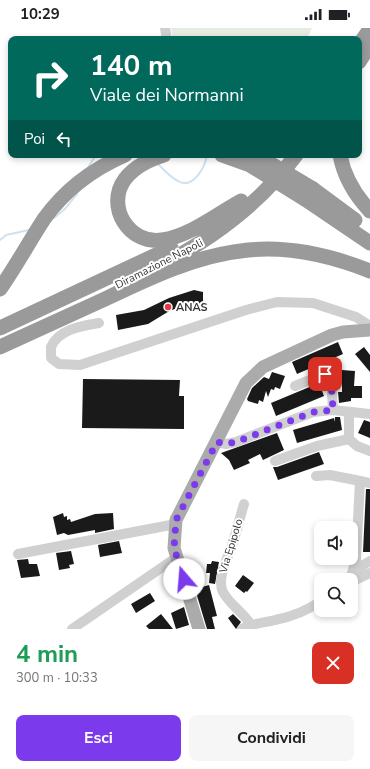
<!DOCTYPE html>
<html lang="it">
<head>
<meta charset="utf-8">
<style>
  :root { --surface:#fff; --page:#f6f6f6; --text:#202124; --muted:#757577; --accent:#7c3aed }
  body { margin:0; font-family:"Nunito Sans",sans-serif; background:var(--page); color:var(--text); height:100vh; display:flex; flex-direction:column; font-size:15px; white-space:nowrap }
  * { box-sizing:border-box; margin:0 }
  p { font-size:13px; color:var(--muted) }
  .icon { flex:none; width:22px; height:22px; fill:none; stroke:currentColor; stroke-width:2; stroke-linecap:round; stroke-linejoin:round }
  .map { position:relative; height:601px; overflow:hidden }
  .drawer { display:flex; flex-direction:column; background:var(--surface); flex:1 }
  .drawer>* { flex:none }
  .top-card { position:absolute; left:8px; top:8px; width:354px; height:122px; border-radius:8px; box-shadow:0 2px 6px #0003; background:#00695c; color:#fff; overflow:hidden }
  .fabs { position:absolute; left:314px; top:493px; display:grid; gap:8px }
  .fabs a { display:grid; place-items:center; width:44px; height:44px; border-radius:8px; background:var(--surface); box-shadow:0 2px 6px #0003; font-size:20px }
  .pin { position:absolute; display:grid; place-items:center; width:34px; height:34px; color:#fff; margin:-17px; border-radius:8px; box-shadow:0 2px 6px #0006 }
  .me { position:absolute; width:44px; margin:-22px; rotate:342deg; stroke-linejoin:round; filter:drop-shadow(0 0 3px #0008) }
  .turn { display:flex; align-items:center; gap:14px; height:84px; padding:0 16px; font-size:18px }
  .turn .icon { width:52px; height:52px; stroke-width:2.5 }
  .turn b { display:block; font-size:28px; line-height:34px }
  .then { display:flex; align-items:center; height:38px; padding:0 16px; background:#0003; gap:8px; font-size:15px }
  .round { display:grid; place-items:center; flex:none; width:42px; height:42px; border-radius:8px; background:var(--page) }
  .head { display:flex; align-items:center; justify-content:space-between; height:68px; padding:0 16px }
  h1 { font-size:24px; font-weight:700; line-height:30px; color:#1e9e55 }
  .button { display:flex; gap:8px; margin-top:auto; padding:8px 16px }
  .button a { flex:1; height:46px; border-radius:8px; background:var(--accent); color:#fff; font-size:16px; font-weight:700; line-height:46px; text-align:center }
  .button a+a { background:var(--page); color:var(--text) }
  .status { display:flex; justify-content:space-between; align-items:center; height:28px; padding:0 20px; background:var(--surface); direction:ltr }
  .status svg { height:11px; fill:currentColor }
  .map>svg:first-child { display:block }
  .green { fill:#e6ecdf }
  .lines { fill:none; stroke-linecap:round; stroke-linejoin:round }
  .stream { stroke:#cfe2ee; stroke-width:2 }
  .building { fill:#1a1a1a }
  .minor { stroke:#d0d0d0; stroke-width:10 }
  .major { stroke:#ababab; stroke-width:13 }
  .highway { stroke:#9a9a9a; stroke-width:15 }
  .highway-bridge { stroke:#9a9a9a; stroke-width:15 }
  .route { stroke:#7c3aed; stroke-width:7; stroke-dasharray:0 12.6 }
  .poi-dot { fill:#e63946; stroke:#fff; stroke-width:1.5 }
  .labels { text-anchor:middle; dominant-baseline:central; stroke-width:4; stroke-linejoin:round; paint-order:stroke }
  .street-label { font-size:11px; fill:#333; stroke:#fff }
  .poi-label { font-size:11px; font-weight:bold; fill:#333; stroke:#fff; text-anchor:start }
</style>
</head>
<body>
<div class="status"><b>10:29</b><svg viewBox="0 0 49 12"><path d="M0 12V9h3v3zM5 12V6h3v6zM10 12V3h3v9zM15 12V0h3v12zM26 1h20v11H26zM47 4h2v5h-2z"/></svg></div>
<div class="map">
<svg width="370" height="601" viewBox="0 0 370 601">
  <rect width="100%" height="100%" fill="#fff"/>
  <path class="green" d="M171,0H312L307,11H173Z"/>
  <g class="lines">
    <path class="stream" d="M158,136C164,142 170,149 178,153C193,162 205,139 207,127
      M87,141L96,127
      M54,190L65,181L77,166
      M0,212L6,207L29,202"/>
  </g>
  <path class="building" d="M194,262L203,264V273L199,276L171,282L148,296L118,302L116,287L144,282L169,270Z
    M338,314L343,326L297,346L292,334Z
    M364,319L370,327V344L355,326Z
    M342,342L355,343L354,358H362V370H351V373L339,375L338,364H342Z
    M272,344L285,348L280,361L275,359L274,362L271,361L268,369L266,363L263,374L259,372L258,376L248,373L247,371L252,360L264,349L269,351Z
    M83,351L180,352L179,368H184V401L82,400Z
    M319,355L324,368L276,388L271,375Z
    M335,389H340L342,402L297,415L293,402L334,390L335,394Z
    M364,392L370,394V410L358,405Z
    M277,405L284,422L263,432L260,426L248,432L250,435L234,442L229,432L221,425Z
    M319,424L324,436L278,452L273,439H277Z
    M366,461H370V524H363Z
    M63,485L64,489L67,488V492L70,491L71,494L95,486L113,485L114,501L95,505V502L68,507L64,505L57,507L53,489Z
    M119,513L122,525L100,529L98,517Z
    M71,523L74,536L69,537L70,540L59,542L56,525Z
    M28,531L29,536H37L40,548L21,550L17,532Z
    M212,533L219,534L215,556L209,555L210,545H206L207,536H211Z
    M243,547L254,555L247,564L246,563L244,565L235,558Z
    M209,557L217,588L212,589L215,601H207L195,561Z
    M150,565L155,573L136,585L131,576Z
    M184,579L189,597L176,601L171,585Z
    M161,586L173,601H149L146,598Z
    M233,586L241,594L236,601L228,590Z"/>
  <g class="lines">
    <path class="minor" d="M165,0L167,11
      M99,295C82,298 59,301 51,319V330L59,336L80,337L246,282L277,274L313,275L356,289L370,298
      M295,358L325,346L331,351L333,382
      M349,384V411L357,418L370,423
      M217,414L226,416L236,414L313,384L333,382L370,386
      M275,433L317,418L349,411
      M316,448L330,447L360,453
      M244,476C240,489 237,502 233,514C229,528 216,550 223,564C230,577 243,584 251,597
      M18,526L176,496
      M353,543L370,533
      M350,552L356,531L360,453L370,455
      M351,554L370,545
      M72,601L177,529
      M242,601C252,595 264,595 275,592C291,589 308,582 321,573"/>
    <path class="major" d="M199,601L174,520L176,492L246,355L263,339L332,307L343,304L370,302"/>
    <path class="highway" d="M359,17L370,1
      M359,34L370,17
      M164,127C149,132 135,138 125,151C105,178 129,217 162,212C190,208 217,186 241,173
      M340,127C344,149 355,167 370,183
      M313,161L355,192
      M305,171L370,215
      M160,237C212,212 261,174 296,127
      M0,261C16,238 29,214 44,191C64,163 93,141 125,127
      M0,300L171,220
      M0,319C35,303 70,287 105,271C151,249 197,227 248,222C289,218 332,228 370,243"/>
    <path class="highway-bridge" d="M222,127L250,137L305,171
      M256,127L313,161"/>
  </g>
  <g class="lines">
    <path class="route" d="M184,551L174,520L176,492L217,414L226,416L236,414L313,384L333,382L331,351L325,346"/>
  </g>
  <circle class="poi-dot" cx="168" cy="279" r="4"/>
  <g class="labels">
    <g class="street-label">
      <text transform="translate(159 236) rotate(-27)">Diramazione Napoli</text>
      <text transform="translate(231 518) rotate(-73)">Via Epipolo</text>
    </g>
    <g class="poi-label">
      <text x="176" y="279">ANAS</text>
    </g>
  </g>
</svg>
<div class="fabs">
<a><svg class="icon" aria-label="sound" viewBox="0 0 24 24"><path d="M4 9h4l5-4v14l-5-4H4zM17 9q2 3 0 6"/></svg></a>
<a><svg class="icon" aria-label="search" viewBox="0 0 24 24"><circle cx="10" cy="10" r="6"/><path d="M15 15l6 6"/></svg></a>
</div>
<div class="pin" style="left:325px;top:346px;background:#d93025"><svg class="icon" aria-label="arrive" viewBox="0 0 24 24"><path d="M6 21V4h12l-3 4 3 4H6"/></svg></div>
<svg class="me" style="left:184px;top:551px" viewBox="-20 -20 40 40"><circle r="19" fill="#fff"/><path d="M0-13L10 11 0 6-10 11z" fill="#7c3aed"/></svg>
<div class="top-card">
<div class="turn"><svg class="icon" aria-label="right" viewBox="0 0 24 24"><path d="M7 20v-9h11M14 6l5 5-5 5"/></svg><div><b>140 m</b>Viale dei Normanni</div></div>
<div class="then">Poi<svg class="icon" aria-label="left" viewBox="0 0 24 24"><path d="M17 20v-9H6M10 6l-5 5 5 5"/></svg></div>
</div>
</div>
<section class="drawer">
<div class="head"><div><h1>4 min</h1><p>300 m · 10:33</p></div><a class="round" style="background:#d93025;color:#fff"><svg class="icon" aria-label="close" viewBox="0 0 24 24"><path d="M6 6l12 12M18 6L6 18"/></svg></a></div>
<div class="button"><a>Esci</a><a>Condividi</a></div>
</section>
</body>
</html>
